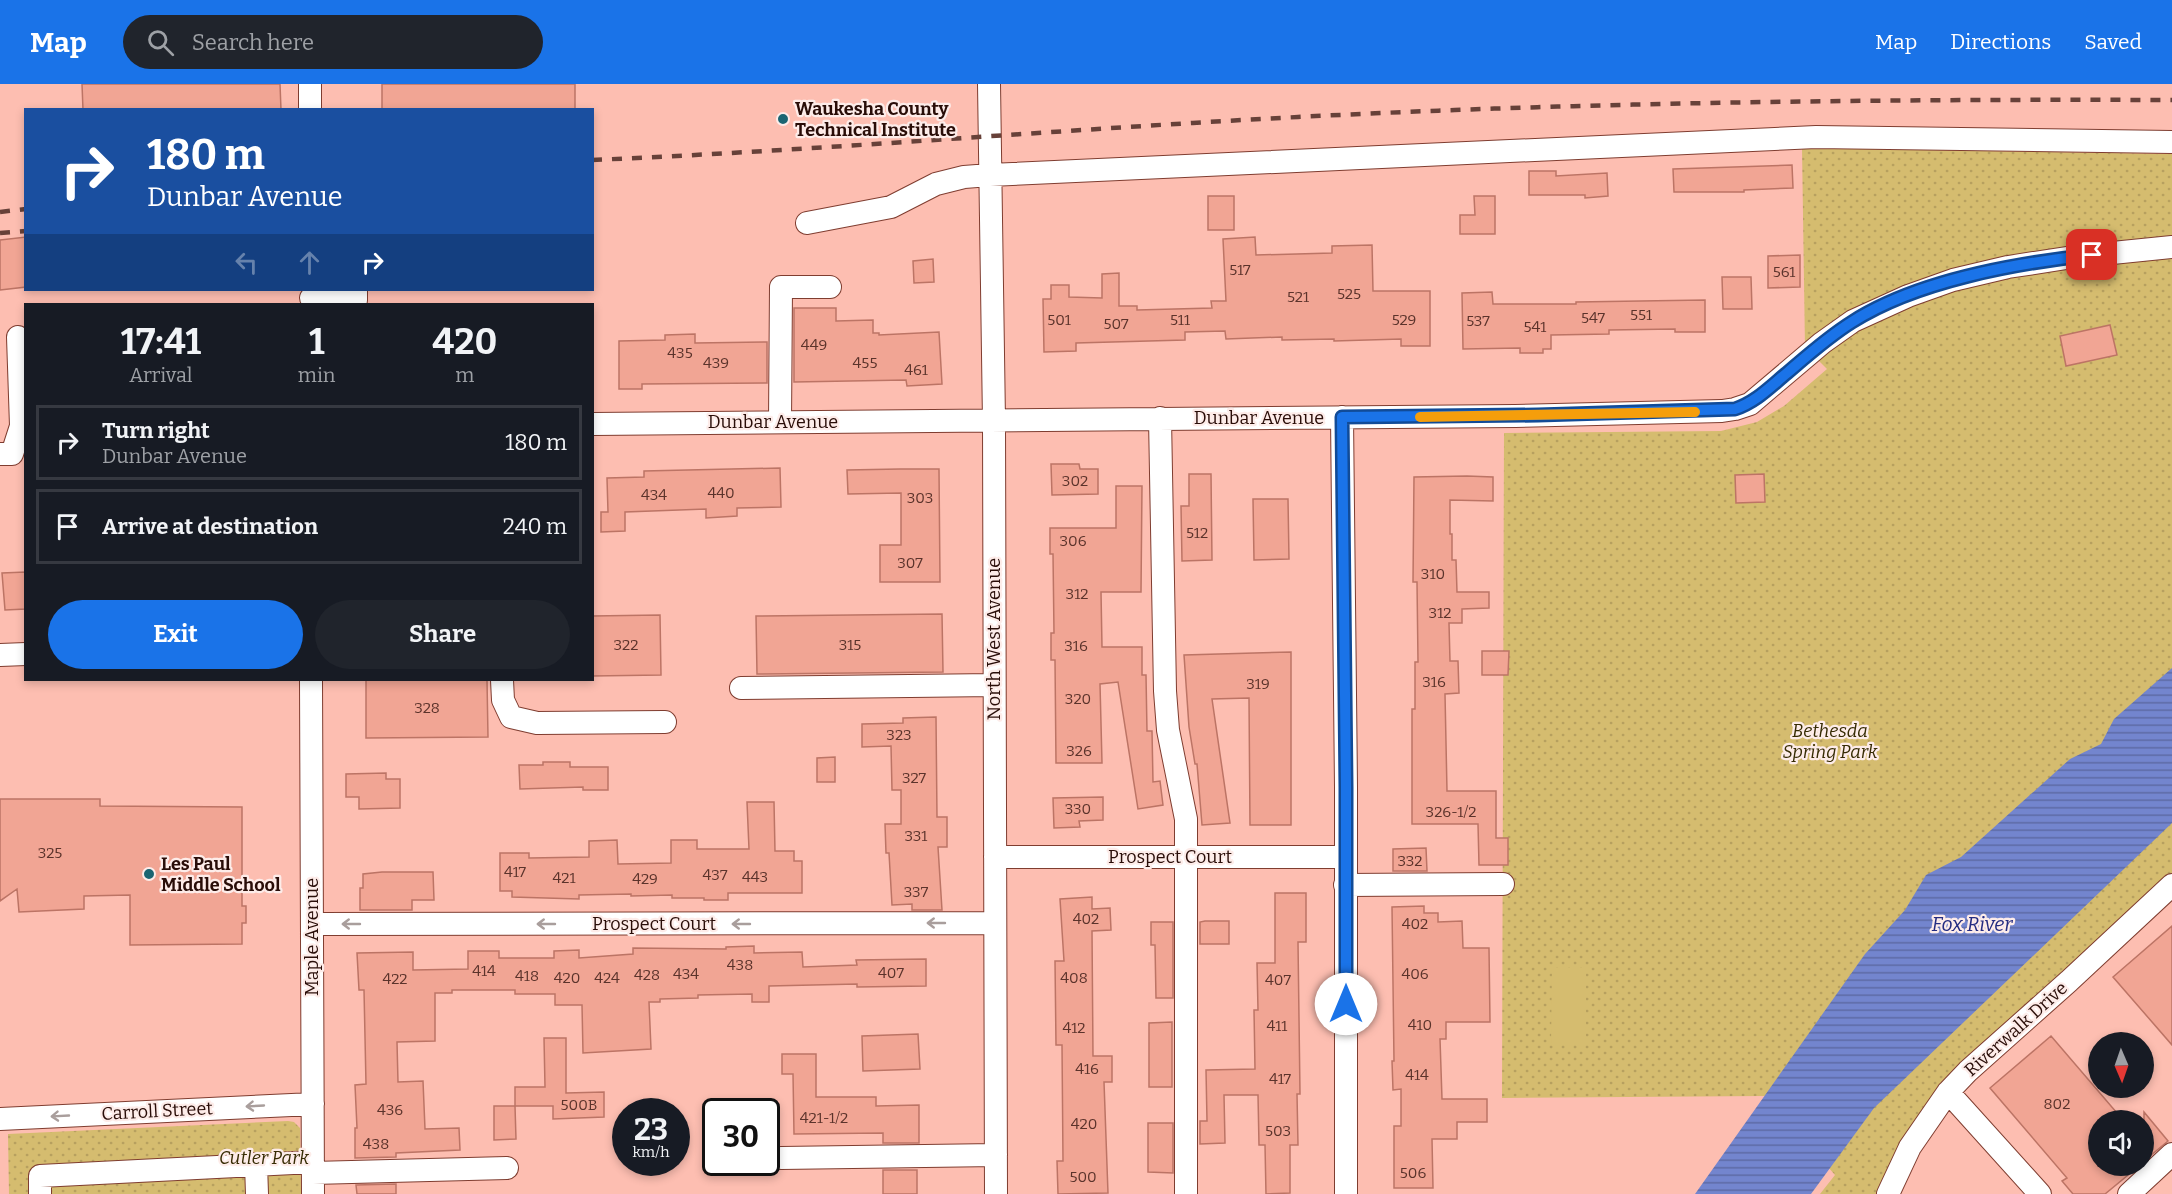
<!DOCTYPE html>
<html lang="en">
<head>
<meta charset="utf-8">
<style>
  :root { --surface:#171b24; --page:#20242c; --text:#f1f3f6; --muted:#9ea1a6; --line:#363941; --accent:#1a73e8 }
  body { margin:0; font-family:Bitter,serif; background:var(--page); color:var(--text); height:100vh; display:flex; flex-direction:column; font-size:22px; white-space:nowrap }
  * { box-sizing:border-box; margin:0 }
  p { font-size:20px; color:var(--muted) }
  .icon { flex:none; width:33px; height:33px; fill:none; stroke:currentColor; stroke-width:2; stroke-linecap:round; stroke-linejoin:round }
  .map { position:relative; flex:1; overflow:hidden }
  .side { position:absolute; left:24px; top:219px; width:570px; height:378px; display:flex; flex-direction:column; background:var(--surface); border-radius:0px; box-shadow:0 3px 9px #0003 }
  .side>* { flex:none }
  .top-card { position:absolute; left:24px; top:24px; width:570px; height:183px; border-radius:0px; box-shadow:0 3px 9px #0003; background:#1a4fa0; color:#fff; overflow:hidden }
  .needle { width:39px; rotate:178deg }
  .fabs { position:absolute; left:2088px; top:948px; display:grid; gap:12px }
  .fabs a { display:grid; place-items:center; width:66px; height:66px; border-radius:50%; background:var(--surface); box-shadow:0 3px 9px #0003; font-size:30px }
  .speed { position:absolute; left:612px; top:1014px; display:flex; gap:12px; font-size:30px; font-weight:700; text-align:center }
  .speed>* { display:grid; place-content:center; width:78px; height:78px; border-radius:50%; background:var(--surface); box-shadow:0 3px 9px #0003; line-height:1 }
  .speed small { font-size:15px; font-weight:400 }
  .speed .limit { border:3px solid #111; border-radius:9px; background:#fff; color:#111 }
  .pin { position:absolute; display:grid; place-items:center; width:51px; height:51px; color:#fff; margin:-26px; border-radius:12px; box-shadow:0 3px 9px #0006 }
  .me { position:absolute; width:66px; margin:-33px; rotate:0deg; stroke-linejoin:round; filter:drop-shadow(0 0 4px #0008) }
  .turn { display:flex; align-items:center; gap:21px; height:126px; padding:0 24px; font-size:27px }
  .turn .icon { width:78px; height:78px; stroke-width:2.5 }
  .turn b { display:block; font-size:42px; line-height:51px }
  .lanes { display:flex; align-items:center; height:57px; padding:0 24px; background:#0003; justify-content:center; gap:30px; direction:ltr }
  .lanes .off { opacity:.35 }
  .eta { display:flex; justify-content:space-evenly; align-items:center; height:102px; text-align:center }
  .eta b { font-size:36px; font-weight:700; line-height:42px }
  .primary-button { display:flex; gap:12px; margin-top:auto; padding:12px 24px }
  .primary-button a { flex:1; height:69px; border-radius:36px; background:var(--accent); color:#fff; font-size:24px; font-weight:700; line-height:69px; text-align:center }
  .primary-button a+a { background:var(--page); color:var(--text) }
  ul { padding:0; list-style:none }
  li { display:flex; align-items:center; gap:18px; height:75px; margin:0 12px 9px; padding:0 12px; border:3px solid var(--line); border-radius:0px }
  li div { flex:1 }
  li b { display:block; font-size:22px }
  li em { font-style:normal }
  header { display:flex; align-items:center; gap:36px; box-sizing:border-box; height:84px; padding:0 30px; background:var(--accent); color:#fff }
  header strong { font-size:28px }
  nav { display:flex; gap:33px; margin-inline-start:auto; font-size:21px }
  .search { width:420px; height:54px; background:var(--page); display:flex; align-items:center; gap:15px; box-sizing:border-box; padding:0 21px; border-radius:33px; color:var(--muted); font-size:22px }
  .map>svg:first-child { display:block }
  .grass { fill:url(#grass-dots) }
  .pitch { fill:#d5bc6f }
  .water { fill:url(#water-rules) }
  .building { fill:#f1a594; stroke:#bc7465; stroke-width:1.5 }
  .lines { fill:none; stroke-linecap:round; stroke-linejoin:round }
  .minor-casing { stroke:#7f3d30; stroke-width:24 }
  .minor { stroke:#fff; stroke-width:22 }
  .rail { stroke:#674139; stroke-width:4.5; stroke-dasharray:10 10; stroke-linecap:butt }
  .oneway { stroke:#a99e9c }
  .route-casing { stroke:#114b97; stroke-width:15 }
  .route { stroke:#1a73e8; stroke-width:10 }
  .slow { stroke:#f59e0b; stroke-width:10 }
  .poi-dot { fill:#1b6572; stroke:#fdece9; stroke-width:2 }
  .labels { text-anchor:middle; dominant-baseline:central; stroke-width:4.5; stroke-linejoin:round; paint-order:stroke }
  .number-label { font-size:15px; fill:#5b332b }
  .poi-label { font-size:18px; font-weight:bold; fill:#290d08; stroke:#fdece9; text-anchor:start }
  .street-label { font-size:18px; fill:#290d08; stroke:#fdece9 }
  .park-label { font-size:18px; font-style:italic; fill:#362b03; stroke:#fdece9 }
  .water-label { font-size:20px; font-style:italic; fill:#242c81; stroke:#fdece9 }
</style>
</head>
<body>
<header>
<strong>Map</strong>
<div class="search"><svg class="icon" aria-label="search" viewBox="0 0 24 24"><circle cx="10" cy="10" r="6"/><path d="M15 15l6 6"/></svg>Search here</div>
<nav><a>Map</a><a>Directions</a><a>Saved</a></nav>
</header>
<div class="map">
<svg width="2172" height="1110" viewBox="0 0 2172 1110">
  <defs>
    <pattern id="grass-dots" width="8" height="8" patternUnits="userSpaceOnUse" patternTransform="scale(1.5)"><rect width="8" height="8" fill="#d5bc6f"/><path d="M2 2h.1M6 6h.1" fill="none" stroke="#b7a05f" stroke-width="1.8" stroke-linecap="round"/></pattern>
    <pattern id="water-rules" width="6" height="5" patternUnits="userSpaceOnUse" patternTransform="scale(1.5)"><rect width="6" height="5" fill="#7385ce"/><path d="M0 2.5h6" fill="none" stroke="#5e6ba5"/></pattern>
  </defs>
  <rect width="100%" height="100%" fill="#fdbeb1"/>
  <path class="grass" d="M1802,64L2172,70V790L1984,960L1879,1110H1820L1835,1091L1766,1012L1502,1014L1504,349L1721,347L1757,338L1784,322L1827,285L1805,263Z
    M288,1037L294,1038L300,1044L301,1110H9L8,1050Z"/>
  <path class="pitch" d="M1552,884H1586V961H1551Z"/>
  <path class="water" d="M2172,584V739L1874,1024L1811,1110H1695L1865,870L1905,826L1926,791L1961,773L2070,675L2101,660L2114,635Z"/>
  <path class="building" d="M82,0H280L281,26H83Z
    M382,0H575V26H382Z
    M1792,81L1793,104L1744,106V108H1674L1673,85Z
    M1529,87H1556V92L1607,89L1608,112L1585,114V111H1529Z
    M1208,112H1234V146H1208Z
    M1474,112H1495V150H1460V131H1475Z
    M26,153V203L0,206V156Z
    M1255,153L1256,171L1332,169V162L1372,161L1373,207H1430V262H1401V255L1334,257V255L1282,256V253L1226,255L1225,247L1185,248V256L1076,259V267L1044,268L1043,215H1051V201H1069V213L1102,214V190L1119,189V222H1137V226L1212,224L1211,217H1226L1223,155Z
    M1800,171V203L1768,204V172Z
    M933,175L934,198L914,199L913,177Z
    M1722,193H1751L1752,225H1723Z
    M1492,208L1493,220H1576V218L1705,216V248H1675V245L1609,246V250L1551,251V265H1543V269H1520V264L1463,265L1462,209Z
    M794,224H836V237L873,236V249H879V251L939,248L942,300L907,302L906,296L794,298Z
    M2110,241L2117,271L2066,282L2060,252Z
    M695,250V259L767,258V299L642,300V305H619V257L665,256V251Z
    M1051,380H1079L1080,385H1098V410L1052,411Z
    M780,384L781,423L737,424V432L706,434V425L625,428V447L601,448V428H608L607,394L644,393V387Z
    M900,385H939L940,498H880V461H901V409L848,410L847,386Z
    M1189,390H1211L1212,476L1182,477L1181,422H1189Z
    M1764,390L1765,418L1736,419L1735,391Z
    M1467,392L1493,393V417L1450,416V450H1452V476H1456L1457,508H1489V524L1462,525V539H1449L1450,577H1458L1459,609L1445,610L1447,707H1496V754H1508V781H1479L1478,740H1412V625H1415V578H1418L1417,498H1413L1414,393Z
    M1116,402H1142L1141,508H1101L1102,563H1142V591H1146L1147,647H1152L1153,698L1160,697L1163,721L1138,725L1118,598L1100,600L1102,679H1056L1055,576H1051V549H1054L1053,470H1050V444H1116Z
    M1253,415H1288L1289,475L1254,476Z
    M26,488V525L5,526L2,489Z
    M942,530L943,588L757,590L756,532Z
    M660,531L661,591L592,592V532Z
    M1482,567H1509L1508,591H1482Z
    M1291,568V741H1250L1249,614L1212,615L1230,739L1202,741L1197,680H1195L1189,643L1184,571Z
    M366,596H487L488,653L366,654Z
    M936,633L937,733H947V763H938L942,826H912V820L892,821L889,769H886L885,740H901V706H892L891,662L862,663V640L903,639V634Z
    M835,673V698H817V674Z
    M543,678H570V683H608V706H583V703L520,705L519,681H543Z
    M386,689V695H400V724L359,725V713H346V690Z
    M1103,713V736L1079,737L1080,743L1054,744L1053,714Z
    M0,715H100V722L242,723V822H246V839H242V860L130,861V811L84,812V825L19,828L17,805L0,817Z
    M747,718H774L775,767H794V777H802V809H728V816H704V814H672V811L631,812V810L579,811V815L512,813V807H500V769H529V774L589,773V757L617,756L618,780L671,779V756H697V765H749Z
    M1426,764L1427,787H1393V765Z
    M382,788H433L434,816H412V826H360V804H363V790Z
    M1275,809H1306V858H1298L1300,1010H1297L1298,1061H1290V1109L1266,1110L1265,1061H1259L1258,1011H1224L1225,1059L1200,1060V1037H1207L1206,986L1255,985L1254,926H1258L1257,879H1275Z
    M1092,813V825L1110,824L1111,846L1092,847L1093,972H1112V998H1104L1108,1109L1058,1110L1057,1077H1063L1062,961H1056L1055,877H1064L1060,815Z
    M1424,822V829H1438V838L1462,837L1463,864H1489L1490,938H1446V955H1440L1442,1015H1487V1038H1457V1055H1432L1433,1104H1394V1042H1401V1005L1393,1006L1392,977H1394L1392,823Z
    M1205,837H1229V860H1200V838Z
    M1151,838H1173V914H1156L1155,861H1151Z
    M2172,842V961L2113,893Z
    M754,862V869L802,868L803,883L857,881L856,876L926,875V902L857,903V900L769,902V918H752V910L698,911V914L660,915V918H649L651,965L583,969L582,921H555V910H515V906H452V909H435V957L397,958L398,998L423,997L425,1045L459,1044L460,1066L396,1069V1073L355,1074V1044H357L355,1001L366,1000L364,906H359L357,869L413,868V886L468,885V867H499V874H554V867L579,866V874L633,870V864L726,865V863Z
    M1172,938V1003H1149V939Z
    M918,950L920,985L863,987L862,952Z
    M2051,952L2123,1036H2098V1082H2139L2105,1110H2073L2062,1097L2067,1094L1990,1004Z
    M544,954H566V1009L604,1008V1033L553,1035V1022H515V1003H545Z
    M782,970H816V1013H876V1022L919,1021V1059H883V1049L794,1050L793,990H782Z
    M494,1022H515L516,1055L494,1056Z
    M2144,1028L2168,1057L2144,1077Z
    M1148,1039H1173V1089L1148,1088Z
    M883,1086H917V1110H883Z
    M396,1100V1110H357L356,1101Z"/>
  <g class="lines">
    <g class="minor-casing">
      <path id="minor" d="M310,0V26
        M989,0L994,337L996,1110
        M807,139L891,123L936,100L964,93L990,91L1816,53L2172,58
        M311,214L356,216V206
        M1342,333L1346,703V1110
        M1160,334L1165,607L1168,646L1186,735V1110
        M780,338L781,203H830
        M592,340L1515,332L1722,327L1735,325L1750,320L1822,259L1853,237L1908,212L1953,196L2008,183L2073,173L2172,163
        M0,370H12L21,342L18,253
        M0,571L26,570
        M311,596L313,1110
        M502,596L503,616L511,633L537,639L665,638
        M741,604L994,601
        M995,773H1346
        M1345,801L1503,800
        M313,840L995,839
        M1948,1008L2040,1110
        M0,1035L313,1020
        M781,1074L996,1071
        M256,1080L257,1110
        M313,1089L507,1084
        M40,1110V1092L313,1078
        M1888,1110L1910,1063L1948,1008L1968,987L2069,897L2172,801
        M2129,1110L2172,1070"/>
    </g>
    <use href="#minor" class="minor"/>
    <path class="rail" d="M592,76C828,66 1063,45 1298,33C1589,18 1881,15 2172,16
      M0,128L26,125
      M0,149L26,147"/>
  </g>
  <defs><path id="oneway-shaft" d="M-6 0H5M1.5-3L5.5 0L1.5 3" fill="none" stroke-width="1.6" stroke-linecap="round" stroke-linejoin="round" transform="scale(1.5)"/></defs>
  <g class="oneway">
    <use href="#oneway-shaft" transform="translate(936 839) rotate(180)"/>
    <use href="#oneway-shaft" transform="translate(351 840) rotate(-180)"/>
    <use href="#oneway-shaft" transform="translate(546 840) rotate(-180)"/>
    <use href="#oneway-shaft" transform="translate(741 840) rotate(180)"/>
    <use href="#oneway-shaft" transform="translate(255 1022) rotate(177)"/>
    <use href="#oneway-shaft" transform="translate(60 1032) rotate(177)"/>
  </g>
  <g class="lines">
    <g class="route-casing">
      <path id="route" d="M1346,920V703L1342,333L1538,331L1735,325C1756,318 1770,303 1787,289C1808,271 1828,253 1852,238C1916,197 2017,179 2092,171"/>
    </g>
    <use href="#route" class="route"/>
    <path class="slow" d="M1420,333L1695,328"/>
  </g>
  <g class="poi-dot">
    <circle cx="783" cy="35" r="6"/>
    <circle cx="149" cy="790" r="6"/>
  </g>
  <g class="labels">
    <g class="number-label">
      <text x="1240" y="186">517</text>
      <text x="1784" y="188">561</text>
      <text x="1349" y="210">525</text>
      <text x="1298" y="213">521</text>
      <text x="1641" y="231">551</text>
      <text x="1593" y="234">547</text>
      <text x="1059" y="236">501</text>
      <text x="1180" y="236">511</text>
      <text x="1404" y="236">529</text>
      <text x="1478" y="237">537</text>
      <text x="1116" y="240">507</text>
      <text x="1535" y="243">541</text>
      <text x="814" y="261">449</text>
      <text x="680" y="269">435</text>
      <text x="716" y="279">439</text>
      <text x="865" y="279">455</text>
      <text x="916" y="286">461</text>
      <text x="1075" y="397">302</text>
      <text x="721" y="409">440</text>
      <text x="654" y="411">434</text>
      <text x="920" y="414">303</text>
      <text x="1197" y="449">512</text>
      <text x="1073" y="457">306</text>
      <text x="910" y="479">307</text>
      <text x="1433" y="490">310</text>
      <text x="1077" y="510">312</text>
      <text x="1440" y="529">312</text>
      <text x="626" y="561">322</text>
      <text x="850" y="561">315</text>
      <text x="1076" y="562">316</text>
      <text x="1434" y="598">316</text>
      <text x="1258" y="600">319</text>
      <text x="1078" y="615">320</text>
      <text x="427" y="624">328</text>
      <text x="899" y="651">323</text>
      <text x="1079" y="667">326</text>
      <text x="914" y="694">327</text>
      <text x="1078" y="725">330</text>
      <text x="1451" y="728">326-1/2</text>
      <text x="916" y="752">331</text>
      <text x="50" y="769">325</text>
      <text x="1410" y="777">332</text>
      <text x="515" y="788">417</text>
      <text x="715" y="791">437</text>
      <text x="755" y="793">443</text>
      <text x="564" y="794">421</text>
      <text x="645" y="795">429</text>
      <text x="916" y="808">337</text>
      <text x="1086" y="835">402</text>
      <text x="1415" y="840">402</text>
      <text x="740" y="881">438</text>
      <text x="484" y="887">414</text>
      <text x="891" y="889">407</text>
      <text x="686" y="890">434</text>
      <text x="1415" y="890">406</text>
      <text x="647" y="891">428</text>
      <text x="527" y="892">418</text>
      <text x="567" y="894">420</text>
      <text x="607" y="894">424</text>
      <text x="1074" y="894">408</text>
      <text x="395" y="895">422</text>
      <text x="1278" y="896">407</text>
      <text x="1420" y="941">410</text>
      <text x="1277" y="942">411</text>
      <text x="1074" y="944">412</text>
      <text x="1087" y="985">416</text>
      <text x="1417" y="991">414</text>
      <text x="1280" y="995">417</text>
      <text x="2057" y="1020">802</text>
      <text x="579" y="1021">500B</text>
      <text x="390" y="1026">436</text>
      <text x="824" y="1034">421-1/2</text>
      <text x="1084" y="1040">420</text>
      <text x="1278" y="1047">503</text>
      <text x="376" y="1060">438</text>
      <text x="1413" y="1089">506</text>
      <text x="1083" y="1093">500</text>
    </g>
    <g class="poi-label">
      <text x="795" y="25">Waukesha County<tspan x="795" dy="21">Technical Institute</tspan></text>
      <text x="161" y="780">Les Paul<tspan x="161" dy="21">Middle School</tspan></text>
    </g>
    <g class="street-label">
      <text x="1259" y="334">Dunbar Avenue</text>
      <text x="773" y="338">Dunbar Avenue</text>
      <text transform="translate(994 555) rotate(-90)">North West Avenue</text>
      <text x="1170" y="773">Prospect Court</text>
      <text x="654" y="840">Prospect Court</text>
      <text transform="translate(312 853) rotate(-90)">Maple Avenue</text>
      <text transform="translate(2016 945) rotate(-42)">Riverwalk Drive</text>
      <text transform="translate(157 1027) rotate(-3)">Carroll Street</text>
    </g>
    <g class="park-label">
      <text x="1830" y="647">Bethesda<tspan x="1830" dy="21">Spring Park</tspan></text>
      <text x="264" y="1074">Cutler Park</text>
    </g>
    <g class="water-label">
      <text x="1972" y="840">Fox River</text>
    </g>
  </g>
</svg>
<div class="fabs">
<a><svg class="needle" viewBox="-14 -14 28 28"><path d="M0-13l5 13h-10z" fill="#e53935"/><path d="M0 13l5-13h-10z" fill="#9ea1a6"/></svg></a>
<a><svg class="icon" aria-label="sound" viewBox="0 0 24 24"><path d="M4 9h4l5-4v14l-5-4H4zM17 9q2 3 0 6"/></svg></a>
</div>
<div class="speed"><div>23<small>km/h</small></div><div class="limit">30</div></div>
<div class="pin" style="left:2092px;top:171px;background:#d93025"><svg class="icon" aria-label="arrive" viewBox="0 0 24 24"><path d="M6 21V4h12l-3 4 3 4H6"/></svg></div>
<svg class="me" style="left:1346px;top:920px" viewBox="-20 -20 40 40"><circle r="19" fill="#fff"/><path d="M0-13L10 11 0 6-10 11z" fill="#1a73e8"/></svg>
<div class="top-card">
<div class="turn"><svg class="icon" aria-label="right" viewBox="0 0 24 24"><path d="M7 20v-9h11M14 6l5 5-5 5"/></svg><div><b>180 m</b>Dunbar Avenue</div></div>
<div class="lanes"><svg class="icon off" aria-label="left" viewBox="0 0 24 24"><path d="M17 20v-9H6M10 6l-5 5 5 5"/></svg><svg class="icon off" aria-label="ahead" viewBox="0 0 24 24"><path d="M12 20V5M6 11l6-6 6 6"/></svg><svg class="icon" aria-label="right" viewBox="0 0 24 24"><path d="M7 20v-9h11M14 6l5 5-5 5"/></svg></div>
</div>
<section class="side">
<div class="eta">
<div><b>17:41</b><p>Arrival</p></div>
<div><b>1</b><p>min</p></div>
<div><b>420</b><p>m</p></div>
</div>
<ul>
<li><svg class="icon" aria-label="right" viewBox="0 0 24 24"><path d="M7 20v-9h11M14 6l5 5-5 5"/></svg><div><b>Turn right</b><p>Dunbar Avenue</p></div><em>180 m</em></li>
<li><svg class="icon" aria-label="arrive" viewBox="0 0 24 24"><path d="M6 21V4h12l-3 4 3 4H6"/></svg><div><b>Arrive at destination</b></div><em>240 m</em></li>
</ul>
<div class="primary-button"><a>Exit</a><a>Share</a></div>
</section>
</div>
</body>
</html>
